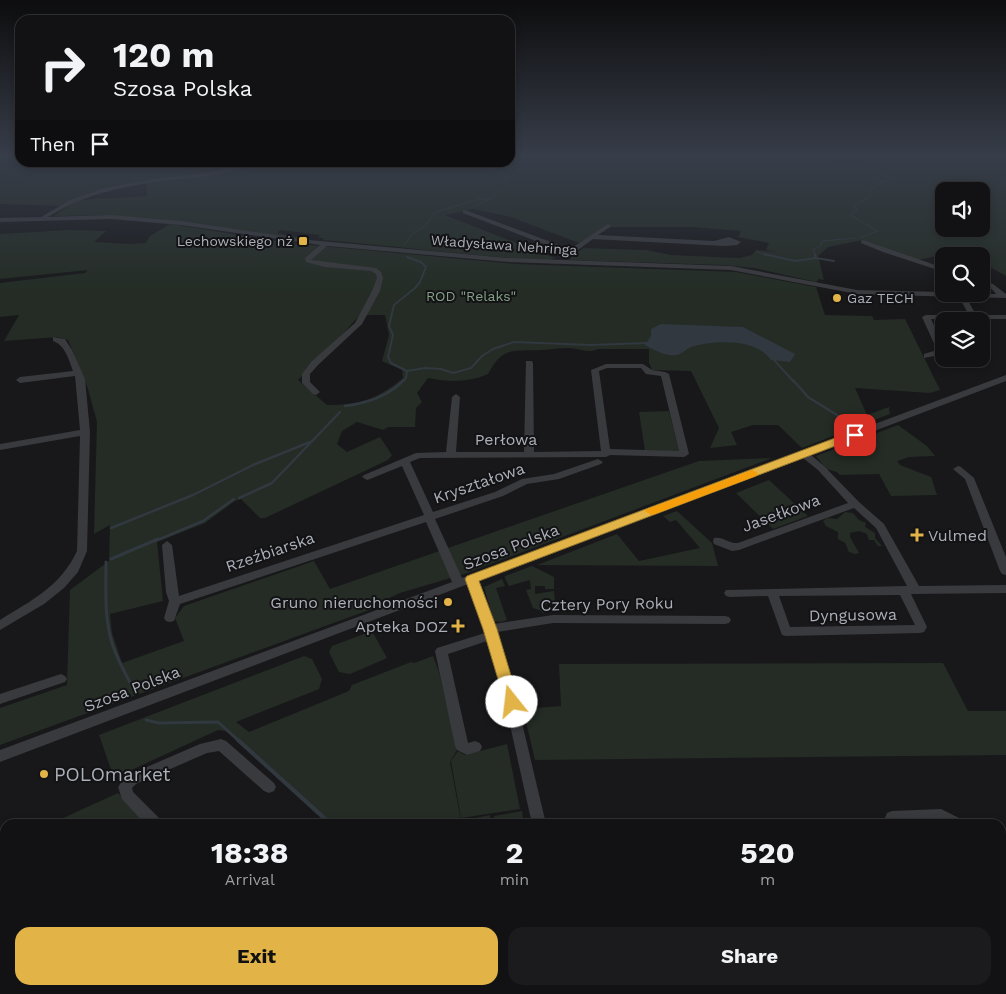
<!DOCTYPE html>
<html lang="en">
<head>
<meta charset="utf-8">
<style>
  :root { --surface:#121214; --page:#1b1b1d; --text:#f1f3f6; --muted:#9c9ea0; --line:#313234; --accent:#e2b447 }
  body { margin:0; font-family:"Work Sans",sans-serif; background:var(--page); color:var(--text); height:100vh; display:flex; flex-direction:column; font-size:19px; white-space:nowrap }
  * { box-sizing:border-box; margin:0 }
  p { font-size:16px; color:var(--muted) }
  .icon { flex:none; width:28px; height:28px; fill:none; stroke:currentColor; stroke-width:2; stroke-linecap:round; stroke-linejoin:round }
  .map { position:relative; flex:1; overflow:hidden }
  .details { position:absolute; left:0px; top:819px; width:1006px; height:176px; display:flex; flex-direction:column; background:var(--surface); border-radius:15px 15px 0 0; box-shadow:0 2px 8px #0003,0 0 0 1px var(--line) }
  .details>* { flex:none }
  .top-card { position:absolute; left:15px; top:15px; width:500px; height:152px; border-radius:15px; box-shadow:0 2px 8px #0003,0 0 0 1px var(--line); background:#121214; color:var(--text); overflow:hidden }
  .controls { position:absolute; left:935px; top:182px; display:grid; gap:10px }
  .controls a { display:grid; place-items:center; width:55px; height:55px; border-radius:10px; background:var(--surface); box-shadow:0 2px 8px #0003,0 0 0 1px var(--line); font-size:25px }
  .pin { position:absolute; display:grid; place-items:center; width:42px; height:42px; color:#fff; margin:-21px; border-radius:10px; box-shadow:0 2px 8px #0006 }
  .me { position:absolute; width:55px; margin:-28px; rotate:344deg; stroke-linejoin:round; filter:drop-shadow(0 0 4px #0008) }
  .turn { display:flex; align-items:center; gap:18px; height:105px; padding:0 15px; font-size:22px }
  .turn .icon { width:65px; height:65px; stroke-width:2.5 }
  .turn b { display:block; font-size:35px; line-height:42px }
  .then { display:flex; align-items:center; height:48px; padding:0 15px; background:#0003; gap:10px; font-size:19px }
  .eta { display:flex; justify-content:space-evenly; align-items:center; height:85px; text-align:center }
  .eta b { font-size:30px; font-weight:700; line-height:35px }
  .cta { display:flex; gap:10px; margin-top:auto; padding:10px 15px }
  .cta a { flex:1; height:58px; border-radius:15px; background:var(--accent); color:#111; font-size:20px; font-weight:700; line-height:58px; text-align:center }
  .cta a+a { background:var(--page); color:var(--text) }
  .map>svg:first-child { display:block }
  .green { fill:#242c25; fill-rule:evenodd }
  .water { fill:#31383f }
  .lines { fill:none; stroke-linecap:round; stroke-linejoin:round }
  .stream-far4 { stroke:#31383f; stroke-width:1 }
  .stream-far3 { stroke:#31383f; stroke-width:2 }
  .stream-far2 { stroke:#31383f; stroke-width:2.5 }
  .stream-far1 { stroke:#31383f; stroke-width:3 }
  .stream { stroke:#31383f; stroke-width:4 }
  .minor { fill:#393a3e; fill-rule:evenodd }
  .route { fill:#e2b447; stroke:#93752e }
  .slow { fill:#f59e0b }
  .poi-dot { fill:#e2b447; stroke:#131315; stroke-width:2 }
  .labels { text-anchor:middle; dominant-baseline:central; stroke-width:4; stroke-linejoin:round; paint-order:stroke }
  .far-poi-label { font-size:14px; fill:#abafb8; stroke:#131315; text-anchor:end }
  .far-street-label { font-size:14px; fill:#abafb8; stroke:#131315 }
  .far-park-label { font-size:14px; fill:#84a187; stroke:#131315 }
  .street-label { font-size:16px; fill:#abafb8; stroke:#131315 }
  .poi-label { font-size:16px; fill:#abafb8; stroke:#131315; text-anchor:end }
  .near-poi-label { font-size:19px; fill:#abafb8; stroke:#131315; text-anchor:start }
</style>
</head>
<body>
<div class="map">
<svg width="1006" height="994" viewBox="0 0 1006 994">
  <rect width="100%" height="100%" fill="#18181a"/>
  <path class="green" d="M0,155H20V162L246,163L235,168C242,171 246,165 251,162H510V155H1006V276L981,262V256H970L960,251L918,260L863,240L828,247L818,256L824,280L819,279L816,282L754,268L724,265L570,260L572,256L584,248L646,250L671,255L739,258L752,255L756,250L777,252L766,250L769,243L738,237L741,231L692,227H610L579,243L511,217L473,209L445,215L555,258C543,263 523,259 510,258C447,253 385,245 323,240L324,238H318L320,235L280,230L277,233L316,241L161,219L102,215L54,216L78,200L147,196V183L169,180H155L91,192L60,206L0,204ZM944,191H981V229H944Z
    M170,224L288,243L516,264L736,272L816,287L825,315L872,316L874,320L905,319L940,390L930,393L855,388L867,415L889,407L890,414L802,448L778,425H753L731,432L737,445L710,448L719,428L691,371L652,370L649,363V349H598C587,354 579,348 568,348C559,348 549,350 540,350C512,351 502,347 488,374C467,383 450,382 428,378L417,393L422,402L416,408L415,427H388L383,430L357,422L342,431L337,444L347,452L380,437L392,455L388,460L265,518H260L241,499L235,501L205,523L157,542L163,601L110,614L112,633L122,663L184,641L175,618L184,606L314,561L330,589L699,461L772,458L464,574L400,593L389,598L391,602L0,745V708L67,685L70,590L109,561L110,525L94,534L97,422L88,389L68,340L58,337L4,341L19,315L0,317V283L85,273L88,270L0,279V234L69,230L106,231L94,242L129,244L146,243L150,236ZM370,315H385L389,335L382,361L402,370L403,378C378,399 360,405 327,405L298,380C318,359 339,339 358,317Z
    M669,411L679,451H645L639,412Z
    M898,425L927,446L935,456L909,457L897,461L900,465L931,477L937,495L891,496L879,474L840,475L837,472L826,469L816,456Z
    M769,480L808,516L773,529L736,493Z
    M677,511L712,543L718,566L537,565L617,534L639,561L700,548L676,520L670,522L663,516Z
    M845,512L853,513L859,520L866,523L865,527L875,533V538L882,546H878L874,540H869L867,534L859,531L850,533V537L859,553L855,554L849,552L845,543L838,539V532L826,526L823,521L827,518L837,519Z
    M532,566L554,577V589H545V586H535V594L554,591L555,602L543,605L544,614L539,610L533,608L526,590L531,589L530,580L509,586L505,578V576Z
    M502,579L505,586L496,588L507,620L501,622L494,621L484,587Z
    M372,631L387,658L350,674L339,672L329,652L332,646Z
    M304,656L312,659L322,679L319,689L236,722L249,732L349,691L352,685L411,662L414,663L433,656L439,672L457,750L450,762L461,821L490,815L491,824H327L226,731L218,730L114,778L99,735Z
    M943,663L968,711H1006V755L535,760L523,709L561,706L559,664Z
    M507,744L520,809L461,818L451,761L458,751L465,755Z
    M118,793L147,824H50Z
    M522,811L524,824H495L494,816Z
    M229,990H533L534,994H229Z
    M562,990H803L804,994H562Z"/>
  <path class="water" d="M661,324L743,327L795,354L790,362L771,360C756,338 715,340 691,347C686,349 682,354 677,355C666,357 654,350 645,345L651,336V329Z"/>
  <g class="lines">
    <path class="stream-far4" d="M859,155L871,163H868L870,167L878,170L889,179V181L879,182L882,184L871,188L870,197L853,206L858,210L850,215L877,231L860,238
      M834,167H870
      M474,206C490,200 500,195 507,179L502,176L503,174L490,168V164L494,162
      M404,246L412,234L425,226L436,212L479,199L489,200
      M757,252L768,256
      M815,256L813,250L821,245L822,241L855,238"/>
    <path class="stream-far3" d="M764,254L795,261L816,258
      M815,254L816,258L834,261
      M774,360L794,382
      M407,371L425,368L441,369L453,373L471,368L482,356L493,349L514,342L591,345L648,343
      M402,382L406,378L407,371L391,363L388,357L393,335L389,326L394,305L415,288L420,282L426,267L421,262L407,257"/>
    <path class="stream-far2" d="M793,380L808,397L856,427
      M345,406C367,403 387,397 404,380
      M239,498L272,483L340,412
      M111,528L193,495L253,465L310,442
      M155,541L203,521L234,499"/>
    <path class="stream-far1" d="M111,559L158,539
      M106,562C106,589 104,617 112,643C117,660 127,676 135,692
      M146,720L159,723L218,722L239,741"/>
    <path class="stream" d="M238,740L331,824
      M361,994L363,990"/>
    <path class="minor" d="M244,162H251C229,176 202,177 177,179C131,185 87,192 48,217L111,215L181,221L309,240L508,258L731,266L857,290L944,292V294H996L989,286L981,284V279L993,284L1006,294V298L966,297L976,315H1006V319H979L980,321H972L971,319H931L944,347V354L924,358V354L937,350L922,317L926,315H969L959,297L857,294L731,270L508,262L327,246L311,260L376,268L381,272L383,278L380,291L362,324L318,365L310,374V382L320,392L316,395L313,394L302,383V374L312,361L355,323L372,291L377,278L376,274L371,271L325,267L306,262L305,258L320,245L181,225L111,219L0,222V218L41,217L70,200L101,189L135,182L219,171Z
      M465,210L570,249L608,224L611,226L610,227L598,235L714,241L729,237L741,242L737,245L725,246L593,239L567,258L564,256L567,253L463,213V211Z
      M863,240L944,268V272L883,252L861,243V241Z
      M981,330H984L990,341L989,343L981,344Z
      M53,337L65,339L72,350L85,379L90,432L87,551L78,572L64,588L44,604L0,630V620C32,600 60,587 77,551L80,436L0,450V444L80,430L75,376L20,383L16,380L20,377L73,371C69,360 65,345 53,341Z
      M526,361H532L533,363L534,452L601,451L591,370L606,364H643L652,370L665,372L669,374L689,454L684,457L610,455L606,457L420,458L410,462L433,512L495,492L522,479L554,474L598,459L603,462L601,464L559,479L527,484L503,496L435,519L462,578L1006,375V381L811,455L824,466L859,502L884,524L919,586L1006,585V593L911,594L927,627L924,632L920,633L786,636L782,635L768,596L730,597L726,596L724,593L726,590L907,586L876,528L854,508L739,550L732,551L714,544L713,541L714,538C723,536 729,544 738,543L848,503L818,470L803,458L478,581L494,624L553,615L725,616L729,617L731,620L729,623L725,624L553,623L497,632L514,689L546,824H532L502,689L487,641L448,654L468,743L475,741L480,743L482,747L480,751L467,755L457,750L455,746L435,651L437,648L485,633L468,584L0,762V750L452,582L426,522L180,604L174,621L170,622L166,621L164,618L169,601L166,592L162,545L167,541L172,545L179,596L424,515L402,466L370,479L367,480L362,477L364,475L416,453L446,452L452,397L456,394L460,397L456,452H524ZM607,368H641L646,374L661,376L679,451L610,449L599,371ZM900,595L915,625L790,627L779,596Z
      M958,466L961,467L974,478L1006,557V575L1002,574L1000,571L965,479L953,469Z
      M61,674L65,676L67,679L65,682L0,704V694Z
      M221,739L226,741L274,783L276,787L274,791L269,793L264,791L219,751L207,753L136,784L132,788L133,792L160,819L162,824H145L122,799L118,787L126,776L200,744Z
      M941,809L961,819L963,824H890L887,823L885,818L887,813L892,811Z
      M5,892V908L0,910V894Z
      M1001,908L1006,910V934L1001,932Z
      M137,990H153L152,994H136Z
      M540,990H556V994H540Z
      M874,990H891L892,994H875Z"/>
  </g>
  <linearGradient id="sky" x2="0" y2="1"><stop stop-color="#0d0d0e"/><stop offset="0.53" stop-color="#373d49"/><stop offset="1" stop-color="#373d49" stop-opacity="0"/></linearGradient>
  <rect width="1006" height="294" fill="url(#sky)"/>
  <path class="route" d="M851,432H859L860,435L859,437L479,581L497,629L519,702L517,706L512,708L506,706L483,629L465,579L467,576Z"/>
  <path class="slow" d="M752,470L758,473L756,476L655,514L651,515L645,511L647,509Z"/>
  <g class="poi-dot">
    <rect x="298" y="236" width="10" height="10" rx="2.5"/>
    <circle cx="837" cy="298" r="5"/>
    <path d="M914.5 527.5h5v5h5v5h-5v5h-5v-5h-5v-5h5z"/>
    <circle cx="448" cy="602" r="5"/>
    <path d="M455.5 618.5h5v5h5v5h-5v5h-5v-5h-5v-5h5z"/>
    <circle cx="44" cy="774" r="5"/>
  </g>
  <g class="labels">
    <g class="far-poi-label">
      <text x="293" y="241">Lechowskiego nż</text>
      <text x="847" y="298" text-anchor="start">Gaz TECH</text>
    </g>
    <g class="far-street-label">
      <text transform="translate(504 245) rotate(4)">Władysława Nehringa</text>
    </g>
    <g class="far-park-label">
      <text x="471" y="296">ROD "Relaks"</text>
    </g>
    <g class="street-label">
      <text x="506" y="439">Perłowa</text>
      <text transform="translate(479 483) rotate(-19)">Kryształowa</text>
      <text transform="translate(781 513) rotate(-20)">Jasełkowa</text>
      <text transform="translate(511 547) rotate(-21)">Szosa Polska</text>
      <text transform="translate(270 552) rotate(-19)">Rzeźbiarska</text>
      <text transform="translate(607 604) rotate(-1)">Cztery Pory Roku</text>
      <text transform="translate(853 615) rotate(-1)">Dyngusowa</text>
      <text transform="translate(132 689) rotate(-21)">Szosa Polska</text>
    </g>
    <g class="poi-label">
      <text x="928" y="535" text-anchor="start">Vulmed</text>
      <text x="438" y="602">Gruno nieruchomości</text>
      <text x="448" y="626">Apteka DOZ</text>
    </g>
    <g class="near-poi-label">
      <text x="54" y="774">POLOmarket</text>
    </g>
  </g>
</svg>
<div class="controls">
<a><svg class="icon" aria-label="sound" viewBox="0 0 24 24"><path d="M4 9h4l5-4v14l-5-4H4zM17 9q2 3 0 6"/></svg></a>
<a><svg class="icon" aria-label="search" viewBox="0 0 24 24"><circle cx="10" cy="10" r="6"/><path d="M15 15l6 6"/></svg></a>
<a><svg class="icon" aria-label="layers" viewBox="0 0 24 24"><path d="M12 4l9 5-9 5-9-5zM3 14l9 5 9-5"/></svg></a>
</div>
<div class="pin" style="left:855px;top:435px;background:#d93025"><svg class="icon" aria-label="arrive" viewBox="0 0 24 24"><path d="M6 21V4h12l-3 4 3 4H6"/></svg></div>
<svg class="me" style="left:512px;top:702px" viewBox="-20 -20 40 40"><circle r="19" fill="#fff"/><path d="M0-13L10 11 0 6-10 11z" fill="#e2b447"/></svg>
<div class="top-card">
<div class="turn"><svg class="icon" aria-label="right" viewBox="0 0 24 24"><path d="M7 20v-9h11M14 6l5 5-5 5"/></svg><div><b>120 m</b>Szosa Polska</div></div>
<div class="then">Then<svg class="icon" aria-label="arrive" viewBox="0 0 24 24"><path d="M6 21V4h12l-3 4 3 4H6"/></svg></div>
</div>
<section class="details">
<div class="eta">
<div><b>18:38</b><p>Arrival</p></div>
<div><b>2</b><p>min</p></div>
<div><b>520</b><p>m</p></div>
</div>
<div class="cta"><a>Exit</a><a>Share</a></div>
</section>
</div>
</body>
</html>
